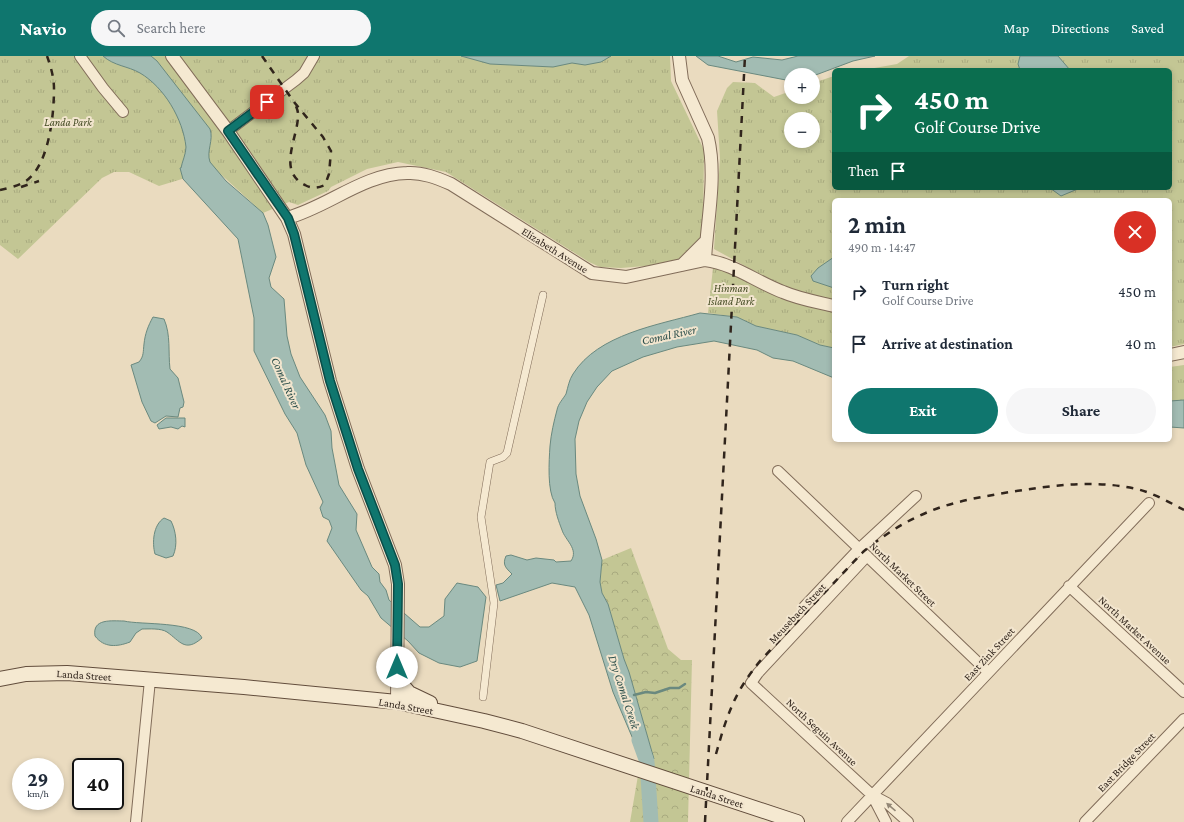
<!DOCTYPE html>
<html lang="en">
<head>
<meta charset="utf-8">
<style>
  :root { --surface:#fff; --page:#f6f6f7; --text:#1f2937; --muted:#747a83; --accent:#0f766e }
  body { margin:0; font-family:"Crimson Pro",serif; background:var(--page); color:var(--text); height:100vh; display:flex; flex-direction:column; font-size:15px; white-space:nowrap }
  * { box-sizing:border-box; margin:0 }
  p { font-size:13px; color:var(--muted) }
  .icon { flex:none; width:22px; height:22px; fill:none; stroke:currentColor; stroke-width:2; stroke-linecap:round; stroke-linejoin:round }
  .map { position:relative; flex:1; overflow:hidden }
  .drawer { position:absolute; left:832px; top:142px; width:340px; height:244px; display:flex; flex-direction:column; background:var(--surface); border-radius:6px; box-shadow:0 2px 6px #0003 }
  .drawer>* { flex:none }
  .banner { position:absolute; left:832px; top:12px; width:340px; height:122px; border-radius:6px; box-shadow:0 2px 6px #0003; background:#0b6e4f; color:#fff; overflow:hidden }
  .buttons { position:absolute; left:784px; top:12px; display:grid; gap:8px }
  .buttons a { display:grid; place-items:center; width:36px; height:36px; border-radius:50%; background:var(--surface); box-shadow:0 2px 6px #0003; font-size:20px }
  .speed { position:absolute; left:12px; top:702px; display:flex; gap:8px; font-size:20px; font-weight:700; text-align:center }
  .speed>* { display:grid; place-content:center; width:52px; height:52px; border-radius:50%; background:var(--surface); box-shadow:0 2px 6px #0003; line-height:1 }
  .speed small { font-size:10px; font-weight:400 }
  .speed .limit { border:2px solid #111; border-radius:6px; background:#fff; color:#111 }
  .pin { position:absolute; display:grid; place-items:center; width:34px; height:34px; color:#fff; margin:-17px; border-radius:8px; box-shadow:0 2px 6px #0006 }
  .me { position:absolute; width:44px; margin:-22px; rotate:0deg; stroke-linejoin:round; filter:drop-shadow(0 0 3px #0008) }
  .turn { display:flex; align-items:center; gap:14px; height:84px; padding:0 16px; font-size:18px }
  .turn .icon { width:52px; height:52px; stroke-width:2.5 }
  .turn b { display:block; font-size:28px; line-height:34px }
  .then { display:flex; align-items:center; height:38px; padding:0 16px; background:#0003; gap:8px; font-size:15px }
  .round { display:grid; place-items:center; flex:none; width:42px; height:42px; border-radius:21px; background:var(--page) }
  .overview { display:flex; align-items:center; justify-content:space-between; height:68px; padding:0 16px }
  h1 { font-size:24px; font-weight:700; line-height:30px }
  .action { display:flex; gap:8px; margin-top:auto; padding:8px 16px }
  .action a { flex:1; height:46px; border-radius:24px; background:var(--accent); color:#fff; font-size:16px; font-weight:700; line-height:46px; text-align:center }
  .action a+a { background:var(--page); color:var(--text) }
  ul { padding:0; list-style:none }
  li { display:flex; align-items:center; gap:12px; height:52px; padding:0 16px }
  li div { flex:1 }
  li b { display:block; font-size:15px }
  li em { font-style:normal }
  header { display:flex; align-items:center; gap:24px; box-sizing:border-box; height:56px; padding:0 20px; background:var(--accent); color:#fff }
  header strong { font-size:19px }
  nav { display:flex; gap:22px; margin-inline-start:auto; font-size:14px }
  .search { width:280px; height:36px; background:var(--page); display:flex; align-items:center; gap:10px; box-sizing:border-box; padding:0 14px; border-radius:22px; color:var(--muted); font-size:15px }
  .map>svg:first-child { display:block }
  .grass { fill:url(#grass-tufts); fill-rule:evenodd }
  .forest { fill:url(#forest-crowns) }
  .water { fill:#a2bcb3; stroke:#6a897f }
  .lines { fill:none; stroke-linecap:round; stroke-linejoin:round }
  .stream { stroke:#6a897f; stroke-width:2.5 }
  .river { stroke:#a2bcb3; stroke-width:15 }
  .pedestrian-casing { stroke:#816c59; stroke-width:8 }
  .minor-casing { stroke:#816c59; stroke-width:12 }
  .tertiary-casing { stroke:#816c59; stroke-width:14 }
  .secondary-casing { stroke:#624d3c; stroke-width:16 }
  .pedestrian { stroke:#f5e9d1; stroke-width:7 }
  .minor { stroke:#f5e9d1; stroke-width:10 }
  .tertiary { stroke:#f5e9d1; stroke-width:12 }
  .secondary { stroke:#f5e9d1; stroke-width:14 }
  .rail { stroke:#31251c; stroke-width:2.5; stroke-dasharray:7 7; stroke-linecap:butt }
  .oneway { fill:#938776 }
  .route-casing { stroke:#0a4d48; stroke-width:10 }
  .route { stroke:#0f766e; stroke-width:7 }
  .labels { text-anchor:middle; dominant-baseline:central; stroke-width:4; stroke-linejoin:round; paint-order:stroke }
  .park-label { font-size:11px; font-style:italic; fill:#454c24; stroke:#f2e5ce }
  .street-label { font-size:11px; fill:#31251c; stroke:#f2e5ce }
  .water-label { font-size:12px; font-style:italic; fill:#2d504c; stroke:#f2e5ce }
</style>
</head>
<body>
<header>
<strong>Navio</strong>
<div class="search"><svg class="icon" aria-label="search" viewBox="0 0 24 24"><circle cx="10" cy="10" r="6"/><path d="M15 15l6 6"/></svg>Search here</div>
<nav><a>Map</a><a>Directions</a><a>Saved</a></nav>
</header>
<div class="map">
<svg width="1184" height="766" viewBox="0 0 1184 766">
  <defs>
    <pattern id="grass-tufts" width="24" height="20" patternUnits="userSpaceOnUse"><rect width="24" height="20" fill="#c3c694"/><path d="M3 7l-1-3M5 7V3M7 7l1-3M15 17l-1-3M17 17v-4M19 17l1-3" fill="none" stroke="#a8aa7f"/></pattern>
    <pattern id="forest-crowns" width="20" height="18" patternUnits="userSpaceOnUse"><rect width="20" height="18" fill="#c3c694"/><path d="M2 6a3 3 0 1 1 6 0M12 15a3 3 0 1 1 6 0" fill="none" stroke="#a8aa7f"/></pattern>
  </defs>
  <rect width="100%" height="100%" fill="#eadbbf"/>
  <path class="grass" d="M0,0H670L671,25L704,94L703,174L697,191L683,202L658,209L621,212L600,211L589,206L446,116L398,106L367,113L331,131L328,135L298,149L289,146L263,157L215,113L159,130L129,116H114L102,122L18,203L0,189Z
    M909,0H1184V288L1170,291V144H834V246L804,239L778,228L714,193L720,102L717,55L727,32L733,26L755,27L774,41L791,35V41H813V27L834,20V132H1170V14H863L897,8ZM791,63H813V85H791Z
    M713,212H720L779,241L799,248L834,256V292L820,289L797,279L756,270L737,261L708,257Z
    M1184,309V344L1170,345V311Z"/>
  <path class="forest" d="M631,492L668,593L681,604H692L688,766H630L641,702L654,703L629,616L624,603L608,548L602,537L600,526L602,504Z"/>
  <path class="water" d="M103,0H151L157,5L210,73C214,84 206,95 210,106L226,125L263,157L268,169L276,201L269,222L271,231L284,243L287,280L291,298L300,321L325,359L331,375L332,392L339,429L357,458L356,474L372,511L379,518L380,526L386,534L389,544L420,571H429L444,560L445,543L457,527L478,531L486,541L477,605L460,611L439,607L419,597L408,585L381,562L368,540L361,534L327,485L332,472L329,464L323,461L320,452L323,446L306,409L297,377L285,358L254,295V262L238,183L183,123L180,112H181C182,106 186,98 186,91C183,63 164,31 140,17C128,10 114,10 103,0Z
    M461,0H611L601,6L585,9L572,7L553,11L490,8Z
    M696,0H718L736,6L753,1L782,4L798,0H875L853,5L813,20L791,19V25L708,9Z
    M1020,0H1058L1070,14H1020L1018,8Z
    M1050,132H1080L1061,140Z
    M834,201V232L813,225L811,220L818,212Z
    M700,257L737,261L756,270L797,279L820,289L834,292V322L793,305L773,302L757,294L714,285L677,291L643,301L612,315L597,331L587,346L579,365L575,383L576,418L580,440L596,483L602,504L600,526L602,537L608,548L624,603L629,616L654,703L641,702L613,636L589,559L575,531L552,527L500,545L496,529L503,527L512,518C506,512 502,509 506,500L511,499L527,504L536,502L554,504L556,506L571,505C579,493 565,484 562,474C559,466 555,456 555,447C547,435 549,405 550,390C551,378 554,365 557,354C558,348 563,343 566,338C568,331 569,324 573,318C598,278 658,269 700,257Z
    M153,261L164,263C171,279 168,296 170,313L178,322L184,346L183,351L180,352L178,361L166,360L155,367L151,365L142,346L131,309L139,306C144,300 143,296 144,288C145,278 148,270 153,261Z
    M1184,344V372L1170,371V345Z
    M166,362H185V371L182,370L178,373L171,371L159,373L157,369Z
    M164,462L171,465C176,475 178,489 173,500L166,502L155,498C152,487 153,469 164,462Z
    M124,565C140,569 196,565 202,582C185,597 180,585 167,576C161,572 149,573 142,573L136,577L130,586C117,591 104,592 95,580C92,562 112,565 124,565Z"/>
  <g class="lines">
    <path class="stream" d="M634,639L646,636L655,637L670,632H679L685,628"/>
    <path class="river" d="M639,684L647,706L651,766"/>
    <g class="pedestrian-casing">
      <path id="pedestrian" d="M483,641L494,547L481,461L490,406L503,401L507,397L543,239"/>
    </g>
    <g class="minor-casing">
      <path id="minor" d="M80,0L103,32L123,56
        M228,75L296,24L304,17L314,0
        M778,415L988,616
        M867,500L758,617L751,627L872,739L887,747L908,766
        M1069,530L1184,636
        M804,551L859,493L916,440
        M872,739L886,766
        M136,766L150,624
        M847,766L1149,447
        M1085,766L1184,663"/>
    </g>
    <g class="tertiary-casing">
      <path id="tertiary" d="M172,0L228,75L287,162L294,178L330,325L358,413L395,509L398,528L397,646
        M287,162C328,151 363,118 407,117C422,116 437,122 451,128L592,217L626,221L705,204C707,164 717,121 708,82L682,24L679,0
        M705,204C735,208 756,226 783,236C799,243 817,246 834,250
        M682,209L706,185
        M1170,299L1184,296"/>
    </g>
    <g class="secondary-casing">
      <path id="secondary" d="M0,623L26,618L67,617L244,631L397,646L484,665L522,675L797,766
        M398,624L409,637L430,647"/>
    </g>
    <use href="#pedestrian" class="pedestrian"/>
    <use href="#minor" class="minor"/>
    <use href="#tertiary" class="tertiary"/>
    <use href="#secondary" class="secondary"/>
    <path class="rail" d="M262,0L294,46L323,81L331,95L329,118L325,129C318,132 312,133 305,129C276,115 299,80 298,58C298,54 296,50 294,46
      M21,131L39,125
      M0,134C8,132 19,130 26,125C49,109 54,59 54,33C54,22 51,11 47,0
      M716,698C727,659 734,637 760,605L863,496C880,482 899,469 919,460C946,447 975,442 1004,437C1048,430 1092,423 1137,433C1153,437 1169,446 1184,454
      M705,766L745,0"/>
  </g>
  <defs><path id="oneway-solid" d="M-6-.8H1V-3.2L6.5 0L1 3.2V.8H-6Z"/></defs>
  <use class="oneway" href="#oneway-solid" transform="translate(891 751) rotate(-139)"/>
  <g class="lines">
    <g class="route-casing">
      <path id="route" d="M267,46L228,75L288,162L294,178L330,325L358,413L395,509L398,528L397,611"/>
    </g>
    <use href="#route" class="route"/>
  </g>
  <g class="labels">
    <g class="park-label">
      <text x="68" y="66">Landa Park</text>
      <text x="731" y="232">Hinman<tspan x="731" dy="13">Island Park</tspan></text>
    </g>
    <g class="street-label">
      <text transform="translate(555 194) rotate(32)">Elizabeth Avenue</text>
      <text transform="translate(903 518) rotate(44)">North Market Street</text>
      <text transform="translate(797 557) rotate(-47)">Meusebach Street</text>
      <text transform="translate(1135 574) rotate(43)">North Market Avenue</text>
      <text transform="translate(989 598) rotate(-47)">East Zink Street</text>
      <text transform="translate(84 619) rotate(4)">Landa Street</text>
      <text transform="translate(406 650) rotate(10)">Landa Street</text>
      <text transform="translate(822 676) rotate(43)">North Seguin Avenue</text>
      <text transform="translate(1126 706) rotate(-46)">East Bridge Street</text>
      <text transform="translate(717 740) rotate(18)">Landa Street</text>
    </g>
    <g class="water-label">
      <text transform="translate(669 279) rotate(-12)">Comal River</text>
      <text transform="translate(286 327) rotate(66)">Comal River</text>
      <text transform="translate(624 636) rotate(72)">Dry Comal Creek</text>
    </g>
  </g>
</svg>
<div class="buttons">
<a>+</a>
<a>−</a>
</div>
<div class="speed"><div>29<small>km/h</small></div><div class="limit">40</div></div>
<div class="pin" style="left:267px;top:46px;background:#d93025"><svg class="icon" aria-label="arrive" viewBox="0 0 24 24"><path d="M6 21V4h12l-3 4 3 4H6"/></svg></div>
<svg class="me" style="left:397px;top:611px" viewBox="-20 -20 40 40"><circle r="19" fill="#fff"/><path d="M0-13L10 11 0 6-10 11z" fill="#0f766e"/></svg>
<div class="banner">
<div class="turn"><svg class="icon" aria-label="right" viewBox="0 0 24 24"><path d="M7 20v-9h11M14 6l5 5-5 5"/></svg><div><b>450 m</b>Golf Course Drive</div></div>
<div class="then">Then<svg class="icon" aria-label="arrive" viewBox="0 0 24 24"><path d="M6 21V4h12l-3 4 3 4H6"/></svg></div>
</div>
<section class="drawer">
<div class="overview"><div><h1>2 min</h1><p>490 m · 14:47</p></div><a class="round" style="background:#d93025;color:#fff"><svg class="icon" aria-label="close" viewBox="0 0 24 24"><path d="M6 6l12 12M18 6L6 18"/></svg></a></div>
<ul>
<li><svg class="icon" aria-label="right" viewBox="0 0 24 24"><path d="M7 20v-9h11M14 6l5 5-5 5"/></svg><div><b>Turn right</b><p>Golf Course Drive</p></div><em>450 m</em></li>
<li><svg class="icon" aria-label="arrive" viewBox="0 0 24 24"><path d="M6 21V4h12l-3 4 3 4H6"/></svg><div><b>Arrive at destination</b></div><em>40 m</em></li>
</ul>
<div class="action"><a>Exit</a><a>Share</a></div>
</section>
</div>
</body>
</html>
